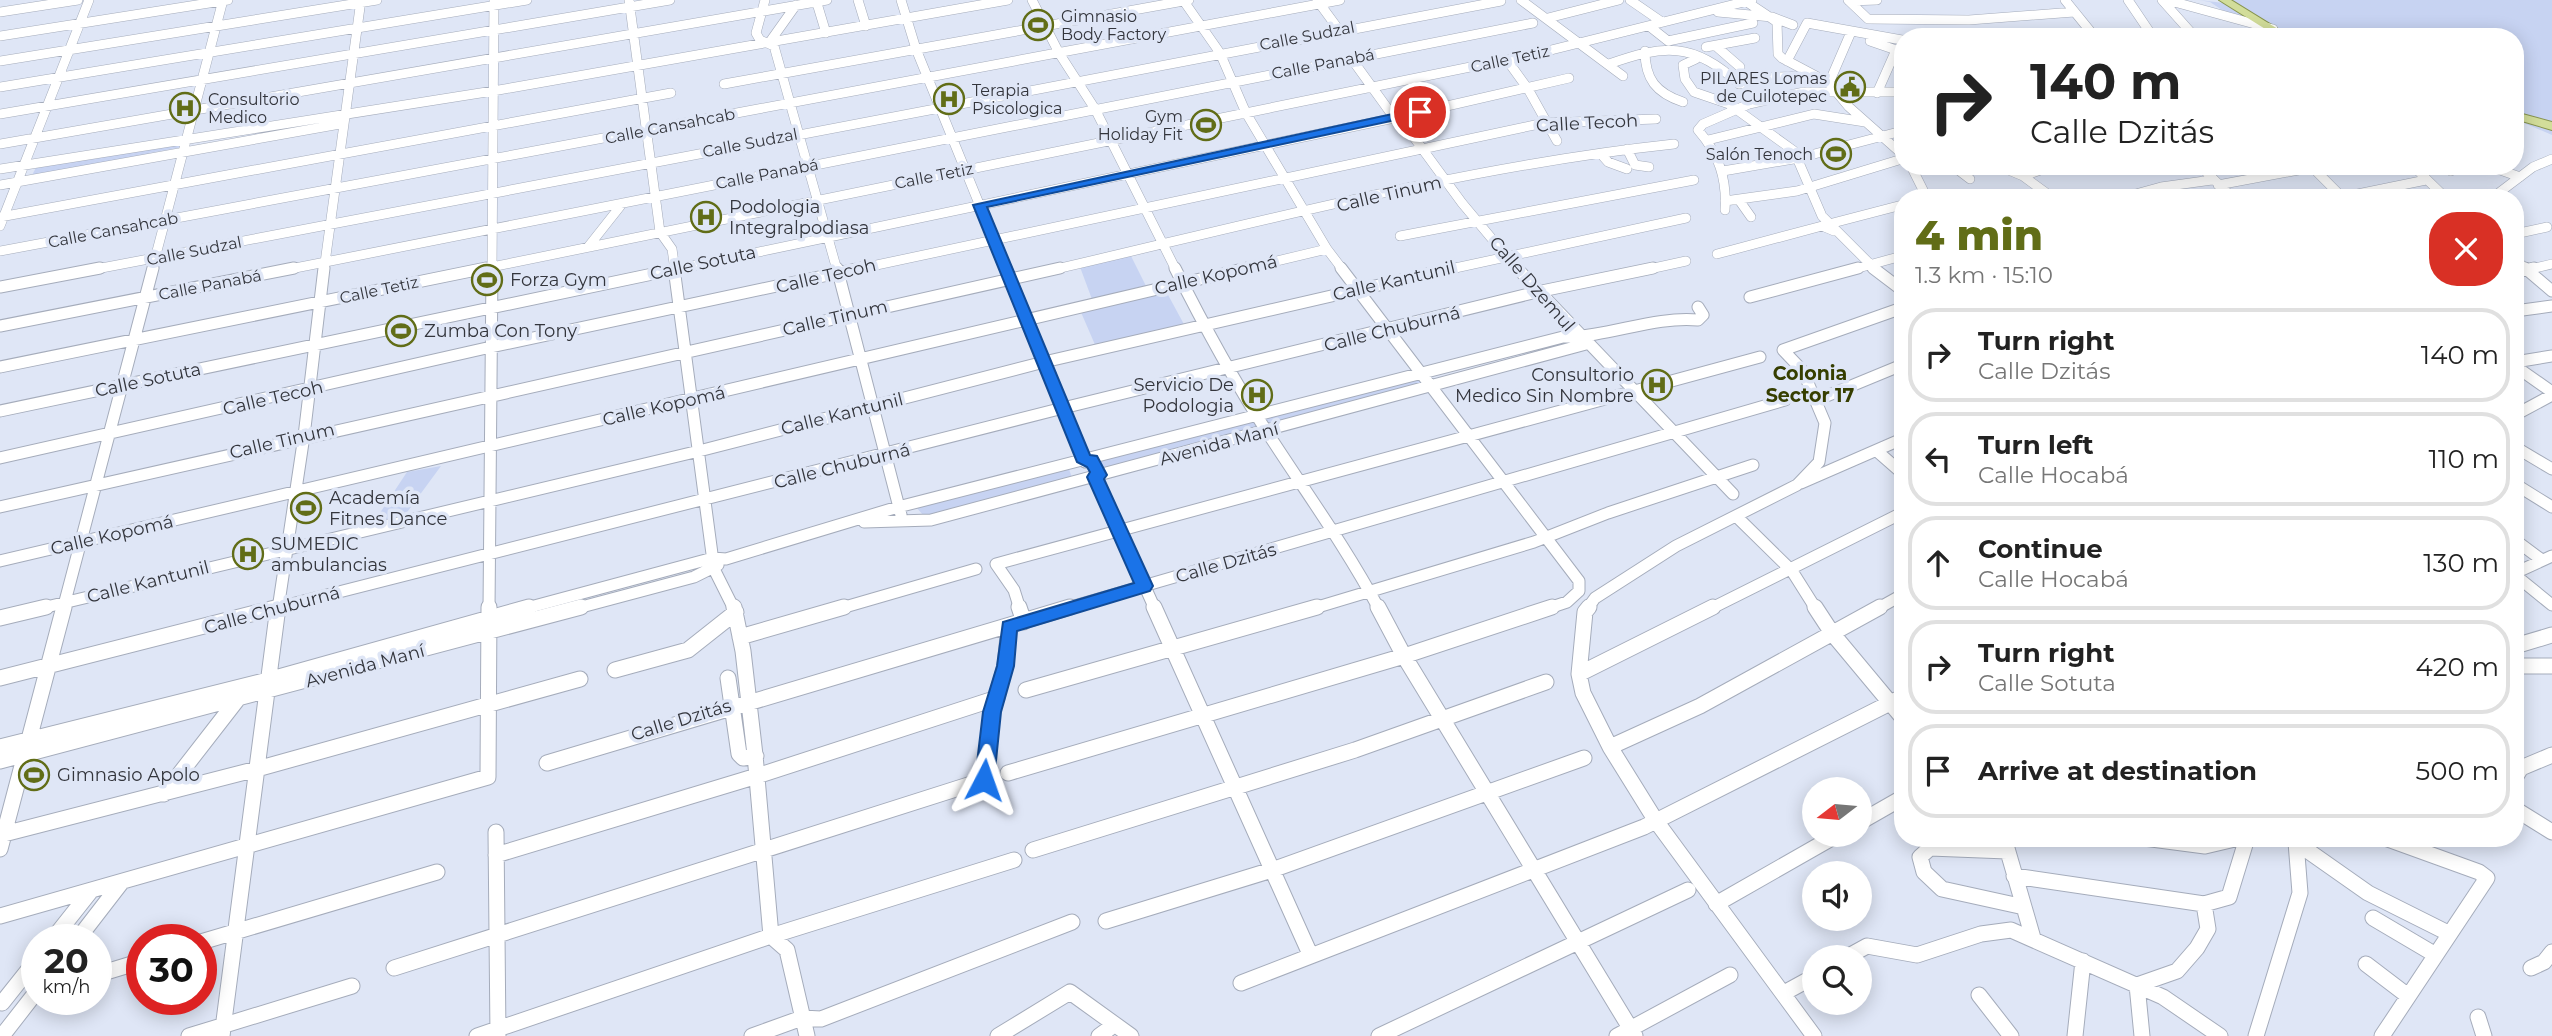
<!DOCTYPE html>
<html lang="en">
<head>
<meta charset="utf-8">
<style>
  :root { --surface:#fff; --page:#f2f2f2; --text:#222; --muted:#767676; --line:#e0e0e0; --accent:#616d17 }
  body { margin:0; font-family:Montserrat,sans-serif; background:var(--page); color:var(--text); height:100vh; display:flex; flex-direction:column; font-size:26px; white-space:nowrap }
  * { box-sizing:border-box; margin:0 }
  p { font-size:23px; color:var(--muted) }
  .icon { flex:none; width:38px; height:38px; fill:none; stroke:currentColor; stroke-width:2; stroke-linecap:round; stroke-linejoin:round }
  .map { position:relative; flex:1; overflow:hidden }
  .details { position:absolute; left:1894px; top:189px; width:630px; height:658px; display:flex; flex-direction:column; background:var(--surface); border-radius:28px; box-shadow:0 4px 18px #0003 }
  .details>* { flex:none }
  .hud { position:absolute; left:1894px; top:28px; width:630px; height:147px; border-radius:28px; box-shadow:0 4px 18px #0003; background:#fff; color:var(--text); overflow:hidden }
  .needle { width:46px; rotate:254deg }
  .buttons { position:absolute; left:1802px; top:777px; display:grid; gap:14px }
  .buttons a { display:grid; place-items:center; width:70px; height:70px; border-radius:50%; background:var(--surface); box-shadow:0 4px 18px #0003; font-size:35px }
  .speed { position:absolute; left:21px; top:924px; display:flex; gap:14px; font-size:35px; font-weight:700; text-align:center }
  .speed>* { display:grid; place-content:center; width:91px; height:91px; border-radius:50%; background:var(--surface); box-shadow:0 4px 18px #0003; line-height:1 }
  .speed small { font-size:18px; font-weight:400 }
  .speed .limit { border:10px solid #d22; background:#fff; color:#111 }
  .pin { position:absolute; display:grid; place-items:center; width:60px; height:60px; color:#fff; margin:-30px; border:4px solid #fff; border-radius:50%; box-shadow:0 2px 7px #0007 }
  .me { position:absolute; width:77px; margin:-38px; rotate:4deg; stroke-linejoin:round; filter:drop-shadow(0 0 5px #0008) }
  .turn { display:flex; align-items:center; gap:24px; height:147px; padding:0 21px; font-size:32px }
  .turn .icon { width:91px; height:91px; stroke-width:2.5 }
  .turn b { display:block; font-size:49px; line-height:60px }
  .round { display:grid; place-items:center; flex:none; width:74px; height:74px; border-radius:28px; background:var(--page) }
  .headline { display:flex; align-items:center; justify-content:space-between; height:119px; padding:0 21px }
  h1 { font-size:42px; font-weight:800; line-height:52px; color:var(--accent) }
  ul { padding:0; list-style:none }
  li { display:flex; align-items:center; gap:21px; height:94px; margin:0 14px 10px; padding:0 7px; border:4px solid var(--line); border-radius:28px }
  li div { flex:1 }
  li b { display:block; font-size:26px }
  li em { font-style:normal }
  .map>svg:first-child { display:block }
  .green { fill:#c7d3f2 }
  .lines { fill:none; stroke-linecap:round; stroke-linejoin:round }
  .minor-far2-casing { stroke:#a5acbb; stroke-width:10 }
  .minor-far1-casing { stroke:#a5acbb; stroke-width:13 }
  .minor-casing { stroke:#a5acbb; stroke-width:17 }
  .major-casing { stroke:#87944e; stroke-width:2 }
  .minor-far2 { stroke:#fff; stroke-width:9 }
  .minor-far1 { stroke:#fff; stroke-width:11 }
  .minor { stroke:#fff; stroke-width:15 }
  .major { fill:#d2dd9a; fill-rule:evenodd }
  .route { fill:#1a73e8; stroke:#114b97; stroke-width:2 }
  .labels { text-anchor:middle; dominant-baseline:central; stroke-width:7; stroke-linejoin:round; paint-order:stroke }
  .far-poi-label { font-size:16px; fill:#33353c; stroke:#dfe6f6; text-anchor:start }
  .far-street-label { font-size:16px; fill:#33353c; stroke:#dfe6f6 }
  .street-label { font-size:18px; fill:#33353c; stroke:#dfe6f6 }
  .poi-label { font-size:18px; fill:#33353c; stroke:#dfe6f6; text-anchor:start }
  .neighbourhood-label { font-size:19px; font-weight:bold; fill:#363e00; stroke:#dfe6f6 }
</style>
</head>
<body>
<div class="map">
<svg width="2552" height="1036" viewBox="0 0 2552 1036">
  <rect width="100%" height="100%" fill="#dfe6f6"/>
  <path class="green" d="M2199,0L2224,3L2229,0H2552V135L2524,123L2515,116V37H2290L2225,12L2210,2Z
    M182,140L183,147L149,153L147,159L32,175L37,166Z
    M1131,256L1147,288L1093,302L1080,267Z
    M1167,293L1186,328L1096,347L1080,310Z
    M1417,375L1425,386L1271,429L1264,415Z
    M1253,418L1261,432L1102,471L1097,462Z
    M441,466L405,515L374,522L407,472Z
    M1069,469L1072,478L924,516L915,506Z"/>
  <g class="lines">
    <g class="minor-far2-casing">
      <path id="minor-far2" d="M629,0L660,232L672,249L675,270
        M765,0L756,33L760,40L774,46L837,270
        M816,0L826,33
        M858,0L866,26
        M901,0L916,49L1006,270
        M1032,0L1059,53L1095,109L1176,270
        M1183,0L1220,53L1246,113L1327,249L1343,270
        M1317,0L1339,30
        M1521,0L1623,76
        M1630,0L1662,22
        M1744,0L1777,22L1778,54L1782,58L1829,83L1849,107L1902,154
        M1848,0L1868,19L1969,20L2074,12
        M2065,0L2095,37
        M2128,0L2153,37
        M2162,0L2195,37
        M2167,0L2273,29
        M1849,1L1877,0
        M0,12L78,0
        M1718,12L1772,17L1793,25
        M1548,18L1619,0
        M1649,26L1668,41L1753,23
        M0,36L228,0
        M1870,41L1902,52
        M769,43L796,5
        M1706,47L1755,38
        M1717,47L1740,67
        M1645,51C1645,79 1656,93 1683,102
        M1351,58L1390,112L1399,117L1462,203L1518,270
        M1696,59L1683,65L1685,79L1694,92L1729,104L1794,151L1822,216L1876,270
        M1507,60L1528,89L1557,141
        M0,61L377,0
        M1787,61L1807,23L1902,40
        M1609,64C1662,45 1694,41 1739,84
        M1829,83L1851,32
        M724,84L1189,0
        M1739,84L1775,77L1812,76
        M0,87L527,0
        M1877,93L1896,50
        M0,114L670,0
        M1708,140L1814,114L1865,122
        M0,144L827,0
        M1627,149L1635,165L1649,167
        M1601,154L1608,162L1627,169
        M1911,166L1927,198
        M1953,166L1970,179
        M1999,166L2023,176L2053,198
        M2200,166L2233,198
        M2311,166L2343,198
        M2413,166L2446,198
        M2489,166L2520,177
        M0,169L493,91L1008,0
        M1723,171L1799,158L1902,131
        M2451,171L2459,166
        M2023,176L2052,166
        M0,185L340,124
        M2218,185L2320,166
        M2121,198L2161,187L2212,180
        M2338,198L2426,180
        M2492,198L2533,167L2552,159
        M1739,200L1751,217
        M1725,201L1797,191L1902,159
        M1725,210C1727,179 1719,154 1698,130L1703,124L1749,104L1804,92H1902
        M0,217L671,93
        M1829,224L1902,205
        M0,226L89,0
        M2515,234L2547,227
        M1400,236L1694,180
        M588,247L622,204
        M0,251L1340,0
        M1717,254L1822,226L1834,231
        M2515,259L2527,270
        M91,270L1501,1
        M152,270L223,0
        M285,270L1533,23
        M324,270L361,0
        M477,270L1539,53L1752,0
        M492,270L494,0
        M673,270L1399,117L1569,78
        M853,270L1544,123L1656,119
        M1052,270C1255,223 1467,166 1674,144
        M1239,270L1327,249
        M1446,270L1686,218
        M1645,270L1686,261
        M1851,270L1902,256
        M2526,270L2552,264"/>
    </g>
    <g class="minor-far1-casing">
      <path id="minor-far1" d="M674,268L714,569L734,609
        M837,268L901,515
        M1006,268L1085,462
        M1175,268C1203,324 1233,379 1267,432C1305,491 1346,547 1379,609
        M1341,268L1579,581V591
        M1517,268L1733,494
        M1873,268L1902,290
        M2525,268L2552,291
        M2515,272L2534,268
        M0,287L100,268
        M1750,297L1858,268
        M2515,311L2552,306
        M0,326L294,268
        M2515,362L2552,356
        M2515,366L2552,392
        M0,367L486,268
        M1817,400L1902,365
        M0,411L681,268
        M2515,415L2552,395
        M2515,447L2552,469
        M1878,452L1902,473
        M0,458L491,347L861,268
        M1095,476L1155,609
        M1801,483L1902,439
        M2515,484L2552,507
        M0,507L1060,268
        M1736,516L1792,571L1816,609
        M864,522L931,520L1586,344
        M2515,540L2542,560
        M0,561L1247,268
        M2515,573L2552,556
        M2515,575L2552,605
        M38,609L699,451L1044,362L1453,268
        M63,609L153,268
        M272,609L1063,408L1537,292L1653,268
        M278,609L304,436L324,268
        M489,609L492,268
        M523,609L713,558L726,559L898,507L1563,337C1609,337 1653,316 1698,320L1703,315L1698,307
        M574,609L694,577L718,565
        M838,609L976,569
        M1020,609L1014,590L996,564L1760,357
        M1064,609L1785,400
        M1311,609L1534,542L1608,513L1753,465
        M1546,609L1567,602L1579,591
        M1587,609L1595,598L1676,546L1797,485L1819,462L1825,423L1803,371L1783,350L1902,308
        M1710,609L1902,513
        M1877,609L1902,595"/>
    </g>
    <g class="minor-casing">
      <path id="minor" d="M734,607L743,651L755,755L771,936L787,950L807,1036
        M1019,607L1024,622
        M1154,607L1310,954
        M1378,607L1404,656L1635,1036
        M1589,607L1585,612L1579,674L1583,693L1610,747L1656,821L1814,1036
        M1815,607L1832,633L1902,717
        M0,618L46,607
        M740,637L844,607
        M2515,646L2552,635
        M2515,666H2552
        M615,670L688,650L736,612
        M1579,674L1713,607
        M0,678L279,607
        M728,678L739,754L743,758L756,756
        M1026,690L1317,607
        M0,747L268,680L529,607
        M1610,747L1700,706L1880,607
        M0,761L581,607
        M547,763L1070,607
        M1008,773L1404,656L1552,607
        M2515,778L2521,768L2552,755
        M164,794L237,700
        M2515,809L2552,832
        M1860,822L1902,798
        M496,832L498,1036
        M0,835L257,769L580,679
        M2004,838L2033,938
        M2144,838L2205,846L2239,838
        M2294,841L2368,893L2450,934
        M0,849L64,607
        M1033,850L1355,750L1546,682
        M2007,851L1930,848L1920,857L1924,872L1942,889L2024,907
        M496,855L757,776L997,698
        M2014,876L2204,904L2229,897L2247,838
        M1716,904L1837,835
        M0,916L488,777L489,607
        M2373,918L2434,954
        M1106,921L1272,870L1584,758
        M52,940L90,892
        M77,940L121,883
        M201,942L437,872
        M1847,957L1867,946L1917,955L1981,934L2011,930L2163,997L2220,1036
        M2366,964L2408,996
        M394,968L984,780L992,712L1005,666L1009,626
        M2531,968L2544,962L2552,952
        M96,975L142,961
        M1241,983L1644,827L1902,697
        M1784,993L1815,976
        M1979,995L2011,1036
        M2,1003L37,959
        M2478,1017L2484,1036
        M2,1036L37,991
        M189,1036L352,986
        M222,1036L278,607
        M477,1036L771,936L1014,860
        M752,1036L802,1018L821,1019L1072,922
        M998,1036L1070,992L1131,1036
        M1099,1036L1114,1025
        M1379,1036L1688,890
        M1617,1036L1730,975
        M2075,1036L2083,961
        M2142,1036L2137,985L2177,971L2197,948L2208,929L2204,904
        M2256,1036L2300,893L2296,842
        M2382,1036L2487,878L2479,872L2385,838"/>
    </g>
    <g class="major-casing">
      <path id="major" d="M2219,0H2231L2291,37H2278Z
        M2515,112L2552,122V130L2515,119Z"/>
    </g>
    <use href="#minor-far2" class="minor-far2"/>
    <use href="#minor-far1" class="minor-far1"/>
    <use href="#minor" class="minor"/>
    <use href="#major" class="major"/>
  </g>
  <path class="route" d="M1420,108L1424,110V114L987,207L1090,455L1097,456L1107,475L1104,479L1153,586L1150,591L1017,631L1014,666L1001,712L994,780L991,786H978L975,780L983,712L997,666L1003,622L1134,583L1087,477L1090,472L1087,467L1077,462L973,205Z"/>
  <defs>
    <g id="stadium-ring" transform="scale(1.575)"><circle r="9.5" fill="#dfe6f6" stroke="#616d17" stroke-width="1.5"/><path d="M0-5a6.5 5 0 1 0 0 10a6.5 5 0 1 0 0-10ZM-3.5-1.8h7v3.6h-7Z" fill="#616d17"/></g>
    <g id="civic-ring" transform="scale(1.575)"><circle r="9.5" fill="#dfe6f6" stroke="#616d17" stroke-width="1.5"/><path d="M-.6-6.5H3V-4.5H.6V-3L4-1V1h2V6H-6V1h2V-1L-.6-3ZM-1.2 2.5V6h2.4V2.5Z" fill="#616d17"/></g>
    <g id="hospital-ring" transform="scale(1.575)"><circle r="9.5" fill="#dfe6f6" stroke="#616d17" stroke-width="1.5"/><path d="M-5-5h3v3.5h4V-5h3V5h-3V1.5h-4V5h-3Z" fill="#616d17"/></g>
  </defs>
  <g fill-rule="evenodd">
    <use href="#stadium-ring" x="1038" y="25"/>
    <use href="#civic-ring" x="1850" y="87"/>
    <use href="#hospital-ring" x="949" y="99"/>
    <use href="#hospital-ring" x="185" y="108"/>
    <use href="#stadium-ring" x="1206" y="125"/>
    <use href="#stadium-ring" x="1836" y="154"/>
    <use href="#hospital-ring" x="706" y="217"/>
    <use href="#stadium-ring" x="487" y="280"/>
    <use href="#stadium-ring" x="401" y="331"/>
    <use href="#hospital-ring" x="1657" y="385"/>
    <use href="#hospital-ring" x="1257" y="395"/>
    <use href="#stadium-ring" x="306" y="508"/>
    <use href="#hospital-ring" x="248" y="554"/>
    <use href="#stadium-ring" x="34" y="775"/>
  </g>
  <g class="labels">
    <g class="far-poi-label">
      <text x="1061" y="16">Gimnasio<tspan x="1061" dy="18">Body Factory</tspan></text>
      <text x="1827" y="78" text-anchor="end">PILARES Lomas<tspan x="1827" dy="18">de Cuilotepec</tspan></text>
      <text x="972" y="90">Terapia<tspan x="972" dy="18">Psicologica</tspan></text>
      <text x="208" y="99">Consultorio<tspan x="208" dy="18">Medico</tspan></text>
      <text x="1183" y="116" text-anchor="end">Gym<tspan x="1183" dy="18">Holiday Fit</tspan></text>
      <text x="1813" y="154" text-anchor="end">Salón Tenoch</text>
    </g>
    <g class="far-street-label">
      <text transform="translate(1307 36) rotate(-11)">Calle Sudzal</text>
      <text transform="translate(1510 59) rotate(-12)">Calle Tetiz</text>
      <text transform="translate(1323 64) rotate(-11)">Calle Panabá</text>
      <text transform="translate(670 126) rotate(-11)">Calle Cansahcab</text>
      <text transform="translate(750 143) rotate(-11)">Calle Sudzal</text>
      <text transform="translate(767 174) rotate(-11)">Calle Panabá</text>
      <text transform="translate(934 176) rotate(-11)">Calle Tetiz</text>
      <text transform="translate(113 230) rotate(-11)">Calle Cansahcab</text>
      <text transform="translate(194 251) rotate(-11)">Calle Sudzal</text>
      <text transform="translate(210 285) rotate(-11)">Calle Panabá</text>
      <text transform="translate(379 290) rotate(-12)">Calle Tetiz</text>
    </g>
    <g class="street-label">
      <text transform="translate(1587 123) rotate(-3)">Calle Tecoh</text>
      <text transform="translate(1389 194) rotate(-13)">Calle Tinum</text>
      <text transform="translate(703 263) rotate(-12)">Calle Sotuta</text>
      <text transform="translate(1216 275) rotate(-13)">Calle Kopomá</text>
      <text transform="translate(826 276) rotate(-13)">Calle Tecoh</text>
      <text transform="translate(1394 281) rotate(-13)">Calle Kantunil</text>
      <text transform="translate(1532 284) rotate(49)">Calle Dzemul</text>
      <text transform="translate(835 318) rotate(-13)">Calle Tinum</text>
      <text transform="translate(1392 329) rotate(-14)">Calle Chuburná</text>
      <text transform="translate(148 380) rotate(-12)">Calle Sotuta</text>
      <text transform="translate(273 398) rotate(-13)">Calle Tecoh</text>
      <text transform="translate(664 406) rotate(-13)">Calle Kopomá</text>
      <text transform="translate(842 414) rotate(-14)">Calle Kantunil</text>
      <text transform="translate(282 441) rotate(-13)">Calle Tinum</text>
      <text transform="translate(1219 444) rotate(-15)">Avenida Maní</text>
      <text transform="translate(842 466) rotate(-14)">Calle Chuburná</text>
      <text transform="translate(112 535) rotate(-13)">Calle Kopomá</text>
      <text transform="translate(1226 563) rotate(-16)">Calle Dzitás</text>
      <text transform="translate(148 582) rotate(-14)">Calle Kantunil</text>
      <text transform="translate(272 610) rotate(-15)">Calle Chuburná</text>
      <text transform="translate(365 666) rotate(-15)">Avenida Maní</text>
      <text transform="translate(681 720) rotate(-17)">Calle Dzitás</text>
    </g>
    <g class="poi-label">
      <text x="729" y="207">Podologia<tspan x="729" dy="21">Integralpodiasa</tspan></text>
      <text x="510" y="280">Forza Gym</text>
      <text x="424" y="331">Zumba Con Tony</text>
      <text x="1634" y="375" text-anchor="end">Consultorio<tspan x="1634" dy="21">Medico Sin Nombre</tspan></text>
      <text x="1234" y="385" text-anchor="end">Servicio De<tspan x="1234" dy="21">Podologia</tspan></text>
      <text x="329" y="498">Academía<tspan x="329" dy="21">Fitnes Dance</tspan></text>
      <text x="271" y="544">SUMEDIC<tspan x="271" dy="21">ambulancias</tspan></text>
      <text x="57" y="775">Gimnasio Apolo</text>
    </g>
    <g class="neighbourhood-label">
      <text x="1810" y="373">Colonia<tspan x="1810" dy="22">Sector 17</tspan></text>
    </g>
  </g>
</svg>
<div class="buttons">
<a><svg class="needle" viewBox="-14 -14 28 28"><path d="M0-13l5 13h-10z" fill="#e53935"/><path d="M0 13l5-13h-10z" fill="#767676"/></svg></a>
<a><svg class="icon" aria-label="sound" viewBox="0 0 24 24"><path d="M4 9h4l5-4v14l-5-4H4zM17 9q2 3 0 6"/></svg></a>
<a><svg class="icon" aria-label="search" viewBox="0 0 24 24"><circle cx="10" cy="10" r="6"/><path d="M15 15l6 6"/></svg></a>
</div>
<div class="speed"><div>20<small>km/h</small></div><div class="limit">30</div></div>
<div class="pin" style="left:1420px;top:112px;background:#d93025"><svg class="icon" aria-label="arrive" viewBox="0 0 24 24"><path d="M6 21V4h12l-3 4 3 4H6"/></svg></div>
<svg class="me" style="left:984px;top:780px" viewBox="-20 -20 40 40"><path d="M0-17L14 15 0 8-14 15z" fill="#1a73e8" stroke="#fff" stroke-width="4"/></svg>
<div class="hud">
<div class="turn"><svg class="icon" aria-label="right" viewBox="0 0 24 24"><path d="M7 20v-9h11M14 6l5 5-5 5"/></svg><div><b>140 m</b>Calle Dzitás</div></div>
</div>
<section class="details">
<div class="headline"><div><h1>4 min</h1><p>1.3 km · 15:10</p></div><a class="round" style="background:#d93025;color:#fff"><svg class="icon" aria-label="close" viewBox="0 0 24 24"><path d="M6 6l12 12M18 6L6 18"/></svg></a></div>
<ul>
<li><svg class="icon" aria-label="right" viewBox="0 0 24 24"><path d="M7 20v-9h11M14 6l5 5-5 5"/></svg><div><b>Turn right</b><p>Calle Dzitás</p></div><em>140 m</em></li>
<li><svg class="icon" aria-label="left" viewBox="0 0 24 24"><path d="M17 20v-9H6M10 6l-5 5 5 5"/></svg><div><b>Turn left</b><p>Calle Hocabá</p></div><em>110 m</em></li>
<li><svg class="icon" aria-label="ahead" viewBox="0 0 24 24"><path d="M12 20V5M6 11l6-6 6 6"/></svg><div><b>Continue</b><p>Calle Hocabá</p></div><em>130 m</em></li>
<li><svg class="icon" aria-label="right" viewBox="0 0 24 24"><path d="M7 20v-9h11M14 6l5 5-5 5"/></svg><div><b>Turn right</b><p>Calle Sotuta</p></div><em>420 m</em></li>
<li><svg class="icon" aria-label="arrive" viewBox="0 0 24 24"><path d="M6 21V4h12l-3 4 3 4H6"/></svg><div><b>Arrive at destination</b></div><em>500 m</em></li>
</ul>
</section>
</div>
</body>
</html>
